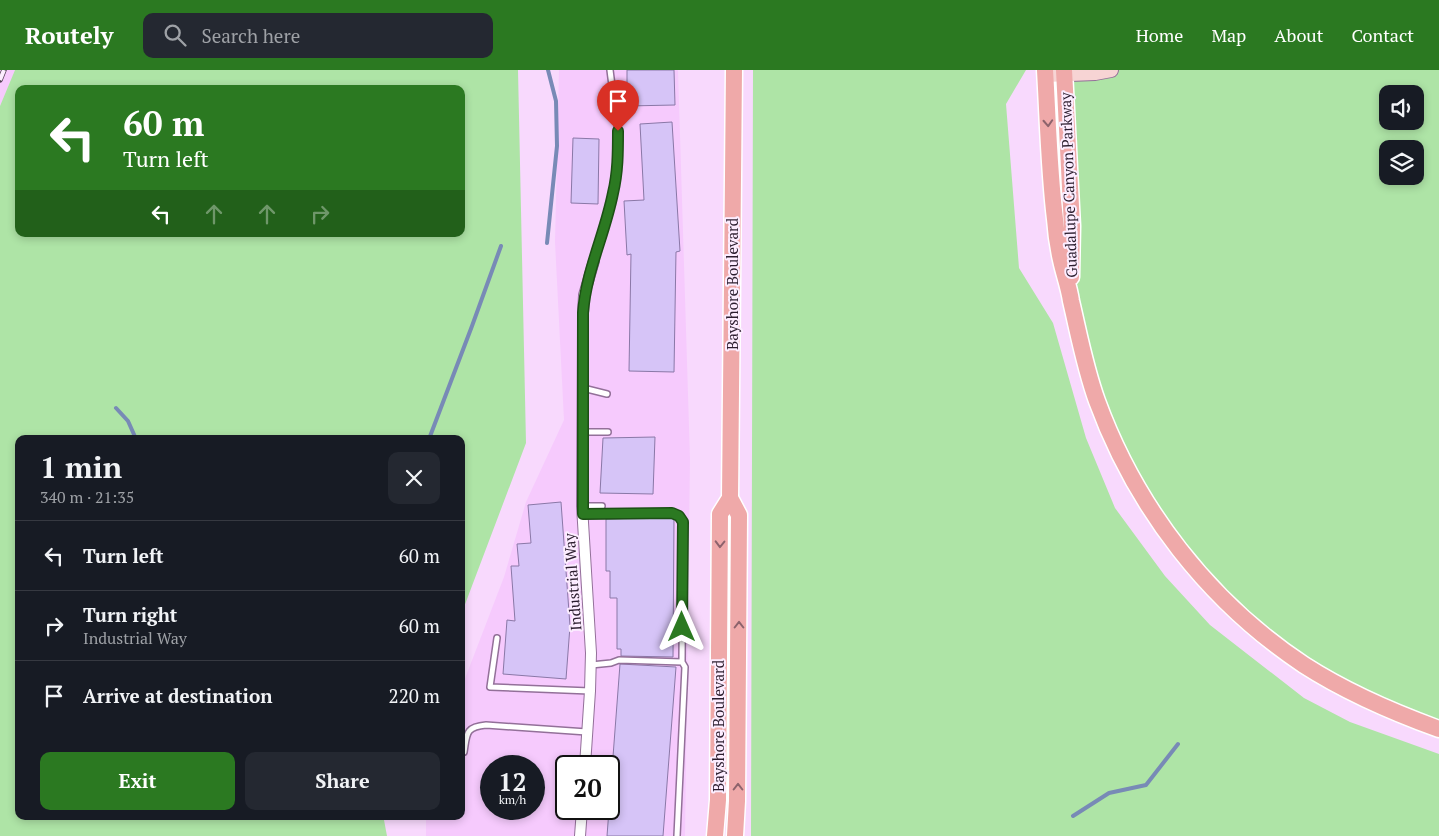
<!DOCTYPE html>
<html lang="en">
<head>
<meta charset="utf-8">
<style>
  :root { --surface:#171b24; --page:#242831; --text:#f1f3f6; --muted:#9ea1a6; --line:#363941; --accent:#2b7921 }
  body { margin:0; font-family:"PT Serif",serif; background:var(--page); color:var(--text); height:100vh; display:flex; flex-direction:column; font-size:19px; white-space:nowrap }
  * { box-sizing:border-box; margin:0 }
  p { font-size:16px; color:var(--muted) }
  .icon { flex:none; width:28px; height:28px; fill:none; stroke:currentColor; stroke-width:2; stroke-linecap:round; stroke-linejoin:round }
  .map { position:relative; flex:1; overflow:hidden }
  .panel { position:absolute; left:15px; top:365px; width:450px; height:385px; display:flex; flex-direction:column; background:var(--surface); border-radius:10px; box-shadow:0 2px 8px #0003 }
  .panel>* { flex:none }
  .banner { position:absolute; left:15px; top:15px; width:450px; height:152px; border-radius:10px; box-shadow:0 2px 8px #0003; background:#2b7921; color:#fff; overflow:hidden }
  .fabs { position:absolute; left:1379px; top:15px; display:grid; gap:10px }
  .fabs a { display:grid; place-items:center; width:45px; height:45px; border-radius:10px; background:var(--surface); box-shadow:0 2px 8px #0003; font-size:25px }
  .speed { position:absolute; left:480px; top:685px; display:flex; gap:10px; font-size:25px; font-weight:700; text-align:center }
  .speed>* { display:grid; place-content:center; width:65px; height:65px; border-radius:50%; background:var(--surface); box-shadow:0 2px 8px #0003; line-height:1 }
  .speed small { font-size:12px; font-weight:400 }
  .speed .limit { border:2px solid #111; border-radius:8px; background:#fff; color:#111 }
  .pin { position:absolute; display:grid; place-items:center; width:42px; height:42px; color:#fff; margin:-51px -21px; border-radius:50% 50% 50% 0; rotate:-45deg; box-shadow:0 0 5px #0007 }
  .pin .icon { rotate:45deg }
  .me { position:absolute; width:55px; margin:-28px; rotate:0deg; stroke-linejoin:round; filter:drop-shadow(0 0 4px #0008) }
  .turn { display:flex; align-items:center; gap:18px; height:105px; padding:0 25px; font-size:22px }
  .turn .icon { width:65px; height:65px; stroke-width:2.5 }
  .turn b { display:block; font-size:35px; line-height:42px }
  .lanes { display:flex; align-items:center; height:48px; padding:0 25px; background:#0003; justify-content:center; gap:25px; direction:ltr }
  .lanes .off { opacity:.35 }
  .round { display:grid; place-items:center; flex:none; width:52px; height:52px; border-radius:10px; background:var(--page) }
  .summary { display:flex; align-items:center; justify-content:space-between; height:85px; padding:0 25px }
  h1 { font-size:30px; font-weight:800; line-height:38px }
  .action { display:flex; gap:10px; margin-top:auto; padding:10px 25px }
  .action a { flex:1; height:58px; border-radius:10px; background:var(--accent); color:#fff; font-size:20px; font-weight:800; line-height:58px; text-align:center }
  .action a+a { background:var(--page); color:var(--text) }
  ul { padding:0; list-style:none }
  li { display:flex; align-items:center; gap:15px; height:70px; padding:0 25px; border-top:1px solid var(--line) }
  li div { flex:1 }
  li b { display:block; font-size:19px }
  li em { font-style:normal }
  header { display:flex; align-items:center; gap:30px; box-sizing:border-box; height:70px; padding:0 25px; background:var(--accent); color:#fff }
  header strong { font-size:24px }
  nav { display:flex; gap:28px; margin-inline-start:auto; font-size:18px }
  .search { width:350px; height:45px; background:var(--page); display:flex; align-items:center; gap:12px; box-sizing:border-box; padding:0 18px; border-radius:10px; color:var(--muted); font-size:19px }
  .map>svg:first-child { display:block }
  .built { fill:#f6cafd; fill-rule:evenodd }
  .green { fill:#aee4a6; fill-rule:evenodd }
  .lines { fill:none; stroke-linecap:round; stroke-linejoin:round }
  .stream { stroke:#788ab6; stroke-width:4 }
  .building { fill:#d6c4f7; stroke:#8a78a7 }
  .lane-casing { stroke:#937099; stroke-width:8 }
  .street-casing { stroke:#937099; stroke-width:12 }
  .secondary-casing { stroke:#937099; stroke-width:16 }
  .primary-casing { stroke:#fff; stroke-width:19 }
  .lane { stroke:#fff; stroke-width:5 }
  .street { stroke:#fff; stroke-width:10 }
  .secondary { stroke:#f7d4d4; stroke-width:14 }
  .primary { stroke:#efa9a9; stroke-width:16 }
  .rail-casing { stroke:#524055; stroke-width:5.5 }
  .rail { stroke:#fcedff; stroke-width:4; stroke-dasharray:11; stroke-linecap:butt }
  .oneway { stroke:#8d636c }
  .route-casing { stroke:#1c4f15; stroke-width:12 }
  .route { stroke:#2b7921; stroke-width:9 }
  .labels { text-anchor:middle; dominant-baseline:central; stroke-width:4; stroke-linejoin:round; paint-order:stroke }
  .street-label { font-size:15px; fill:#2b1d2e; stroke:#fcedff }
</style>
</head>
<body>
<header>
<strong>Routely</strong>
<div class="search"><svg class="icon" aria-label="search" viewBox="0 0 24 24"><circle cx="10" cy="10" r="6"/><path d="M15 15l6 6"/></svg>Search here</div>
<nav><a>Home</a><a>Map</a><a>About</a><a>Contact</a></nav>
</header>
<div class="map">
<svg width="1439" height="766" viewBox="0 0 1439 766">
  <rect width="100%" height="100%" fill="#f8d9fd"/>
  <path class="built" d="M0,0H15L0,36Z
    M559,0H678L690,389L685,766H426V746H461V619L504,507L526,432L564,350L555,172ZM491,696H534V739H491ZM566,696H609V739H566Z"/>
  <path class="green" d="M15,0H518L526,373L461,545V369H19V746H386L384,750L387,766H0V36ZM19,19H461V164H19Z
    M753,0H1026L1006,34L1019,198L1053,253L1086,368L1115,438L1165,506L1210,555L1304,628L1350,652L1439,684V766H751Z
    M1111,0H1439V659L1397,643L1262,563L1142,426L1076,255L1064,4ZM1388,24H1415V51H1388ZM1388,79H1415V106H1388Z"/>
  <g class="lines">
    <path class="stream" d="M547,173L557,76L556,31L548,0
      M116,338L128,351L136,369
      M429,369L472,256L501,176
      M1073,746L1109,723L1146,715L1178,674"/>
  </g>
  <path class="building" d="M627,0H674L675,35L627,36Z
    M672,52L680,181L676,182L674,302L629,301L631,184L627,185L624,131L644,130L640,54Z
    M573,68L599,69L598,134L571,133Z
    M655,367L653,424L600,423L603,368Z
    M561,432L570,556L566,609L503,604L507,550L515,551L511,496H519L517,474L531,473L528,435Z
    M641,448H674L673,587L621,586V579H617V528H610V501H606V449Z
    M620,594L676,597L663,766H607Z"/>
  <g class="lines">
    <g class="lane-casing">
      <path id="lane" d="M594,191C602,162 613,134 617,104C622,70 614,34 610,0
        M583,318L607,324
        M583,362H608
        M582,436H602
        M583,445L672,443C678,444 680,446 683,452L682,592
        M497,568L490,617L590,621
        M591,595L611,593L619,590L682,592L685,597L677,766
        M464,682C467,664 465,657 486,655L587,662"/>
    </g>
    <g class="street-casing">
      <path id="street" d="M585,696L590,621L591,583L582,436L583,243L584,225L594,191
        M580,766L582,739"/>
    </g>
    <g class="secondary-casing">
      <path id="secondary" d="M1045,5L1095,3L1111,0"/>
    </g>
    <g class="primary-casing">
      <path id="primary" d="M734,0L730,428L739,445L737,731L735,766
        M1045,0C1048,50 1049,100 1055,149C1056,163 1058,177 1061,190C1064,204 1069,217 1071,231C1079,265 1085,298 1097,331C1136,438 1209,532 1304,595C1346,622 1392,642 1439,659
        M1064,0L1072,156L1071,207
        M715,766L718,730L720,444L730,428"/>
    </g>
    <use href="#lane" class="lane"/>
    <use href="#street" class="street"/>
    <use href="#secondary" class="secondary"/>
    <use href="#primary" class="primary"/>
    <g class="rail-casing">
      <path id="rail" d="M0,10L4,0"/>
    </g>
    <use href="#rail" class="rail"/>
  </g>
  <defs><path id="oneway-chevron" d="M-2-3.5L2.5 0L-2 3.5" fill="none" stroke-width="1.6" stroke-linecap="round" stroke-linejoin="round" transform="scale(1.25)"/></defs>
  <g class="oneway">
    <use href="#oneway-chevron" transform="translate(1048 53) rotate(87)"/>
    <use href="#oneway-chevron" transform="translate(720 474) rotate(91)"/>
    <use href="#oneway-chevron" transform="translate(739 555) rotate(-90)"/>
    <use href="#oneway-chevron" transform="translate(738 717) rotate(-90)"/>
  </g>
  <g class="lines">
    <g class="route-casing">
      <path id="route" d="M618,61C618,82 618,102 613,123C605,164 586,201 583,243V444L672,443L679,446L683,452L682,557"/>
    </g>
    <use href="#route" class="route"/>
  </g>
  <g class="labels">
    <g class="street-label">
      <text transform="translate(1068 115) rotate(-92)">Guadalupe Canyon Parkway</text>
      <text transform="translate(732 214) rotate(-90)">Bayshore Boulevard</text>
      <text transform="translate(572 512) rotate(-94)">Industrial Way</text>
      <text transform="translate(718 656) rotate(-90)">Bayshore Boulevard</text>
    </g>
  </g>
</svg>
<div class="fabs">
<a><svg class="icon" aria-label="sound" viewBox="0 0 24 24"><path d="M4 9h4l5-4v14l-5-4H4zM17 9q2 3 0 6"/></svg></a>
<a><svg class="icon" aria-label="layers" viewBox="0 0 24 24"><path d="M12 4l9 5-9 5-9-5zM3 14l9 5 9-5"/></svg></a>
</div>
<div class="speed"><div>12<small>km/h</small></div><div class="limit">20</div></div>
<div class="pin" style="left:618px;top:61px;background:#d93025"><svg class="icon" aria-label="arrive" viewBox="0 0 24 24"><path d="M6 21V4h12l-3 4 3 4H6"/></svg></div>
<svg class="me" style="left:682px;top:557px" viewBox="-20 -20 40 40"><path d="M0-17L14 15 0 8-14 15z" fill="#2b7921" stroke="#fff" stroke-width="4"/></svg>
<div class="banner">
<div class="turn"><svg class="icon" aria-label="left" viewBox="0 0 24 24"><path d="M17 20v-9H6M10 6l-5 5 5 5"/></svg><div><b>60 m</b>Turn left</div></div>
<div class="lanes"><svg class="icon" aria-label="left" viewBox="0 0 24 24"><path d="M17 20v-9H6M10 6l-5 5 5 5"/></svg><svg class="icon off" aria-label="ahead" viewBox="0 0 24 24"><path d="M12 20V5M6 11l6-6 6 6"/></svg><svg class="icon off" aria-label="ahead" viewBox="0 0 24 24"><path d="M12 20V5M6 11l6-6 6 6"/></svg><svg class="icon off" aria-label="right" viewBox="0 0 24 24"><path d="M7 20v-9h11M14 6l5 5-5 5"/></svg></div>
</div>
<section class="panel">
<div class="summary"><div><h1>1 min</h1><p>340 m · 21:35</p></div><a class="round"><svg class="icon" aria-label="close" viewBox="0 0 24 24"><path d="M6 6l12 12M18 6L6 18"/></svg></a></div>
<ul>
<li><svg class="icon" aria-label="left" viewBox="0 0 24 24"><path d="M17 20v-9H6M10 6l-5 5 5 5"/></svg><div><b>Turn left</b></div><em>60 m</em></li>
<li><svg class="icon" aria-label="right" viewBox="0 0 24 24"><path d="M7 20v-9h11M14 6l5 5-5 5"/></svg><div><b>Turn right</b><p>Industrial Way</p></div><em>60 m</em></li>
<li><svg class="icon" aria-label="arrive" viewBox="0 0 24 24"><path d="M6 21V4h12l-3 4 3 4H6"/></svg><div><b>Arrive at destination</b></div><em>220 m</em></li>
</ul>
<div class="action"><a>Exit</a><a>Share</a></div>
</section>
</div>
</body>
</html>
